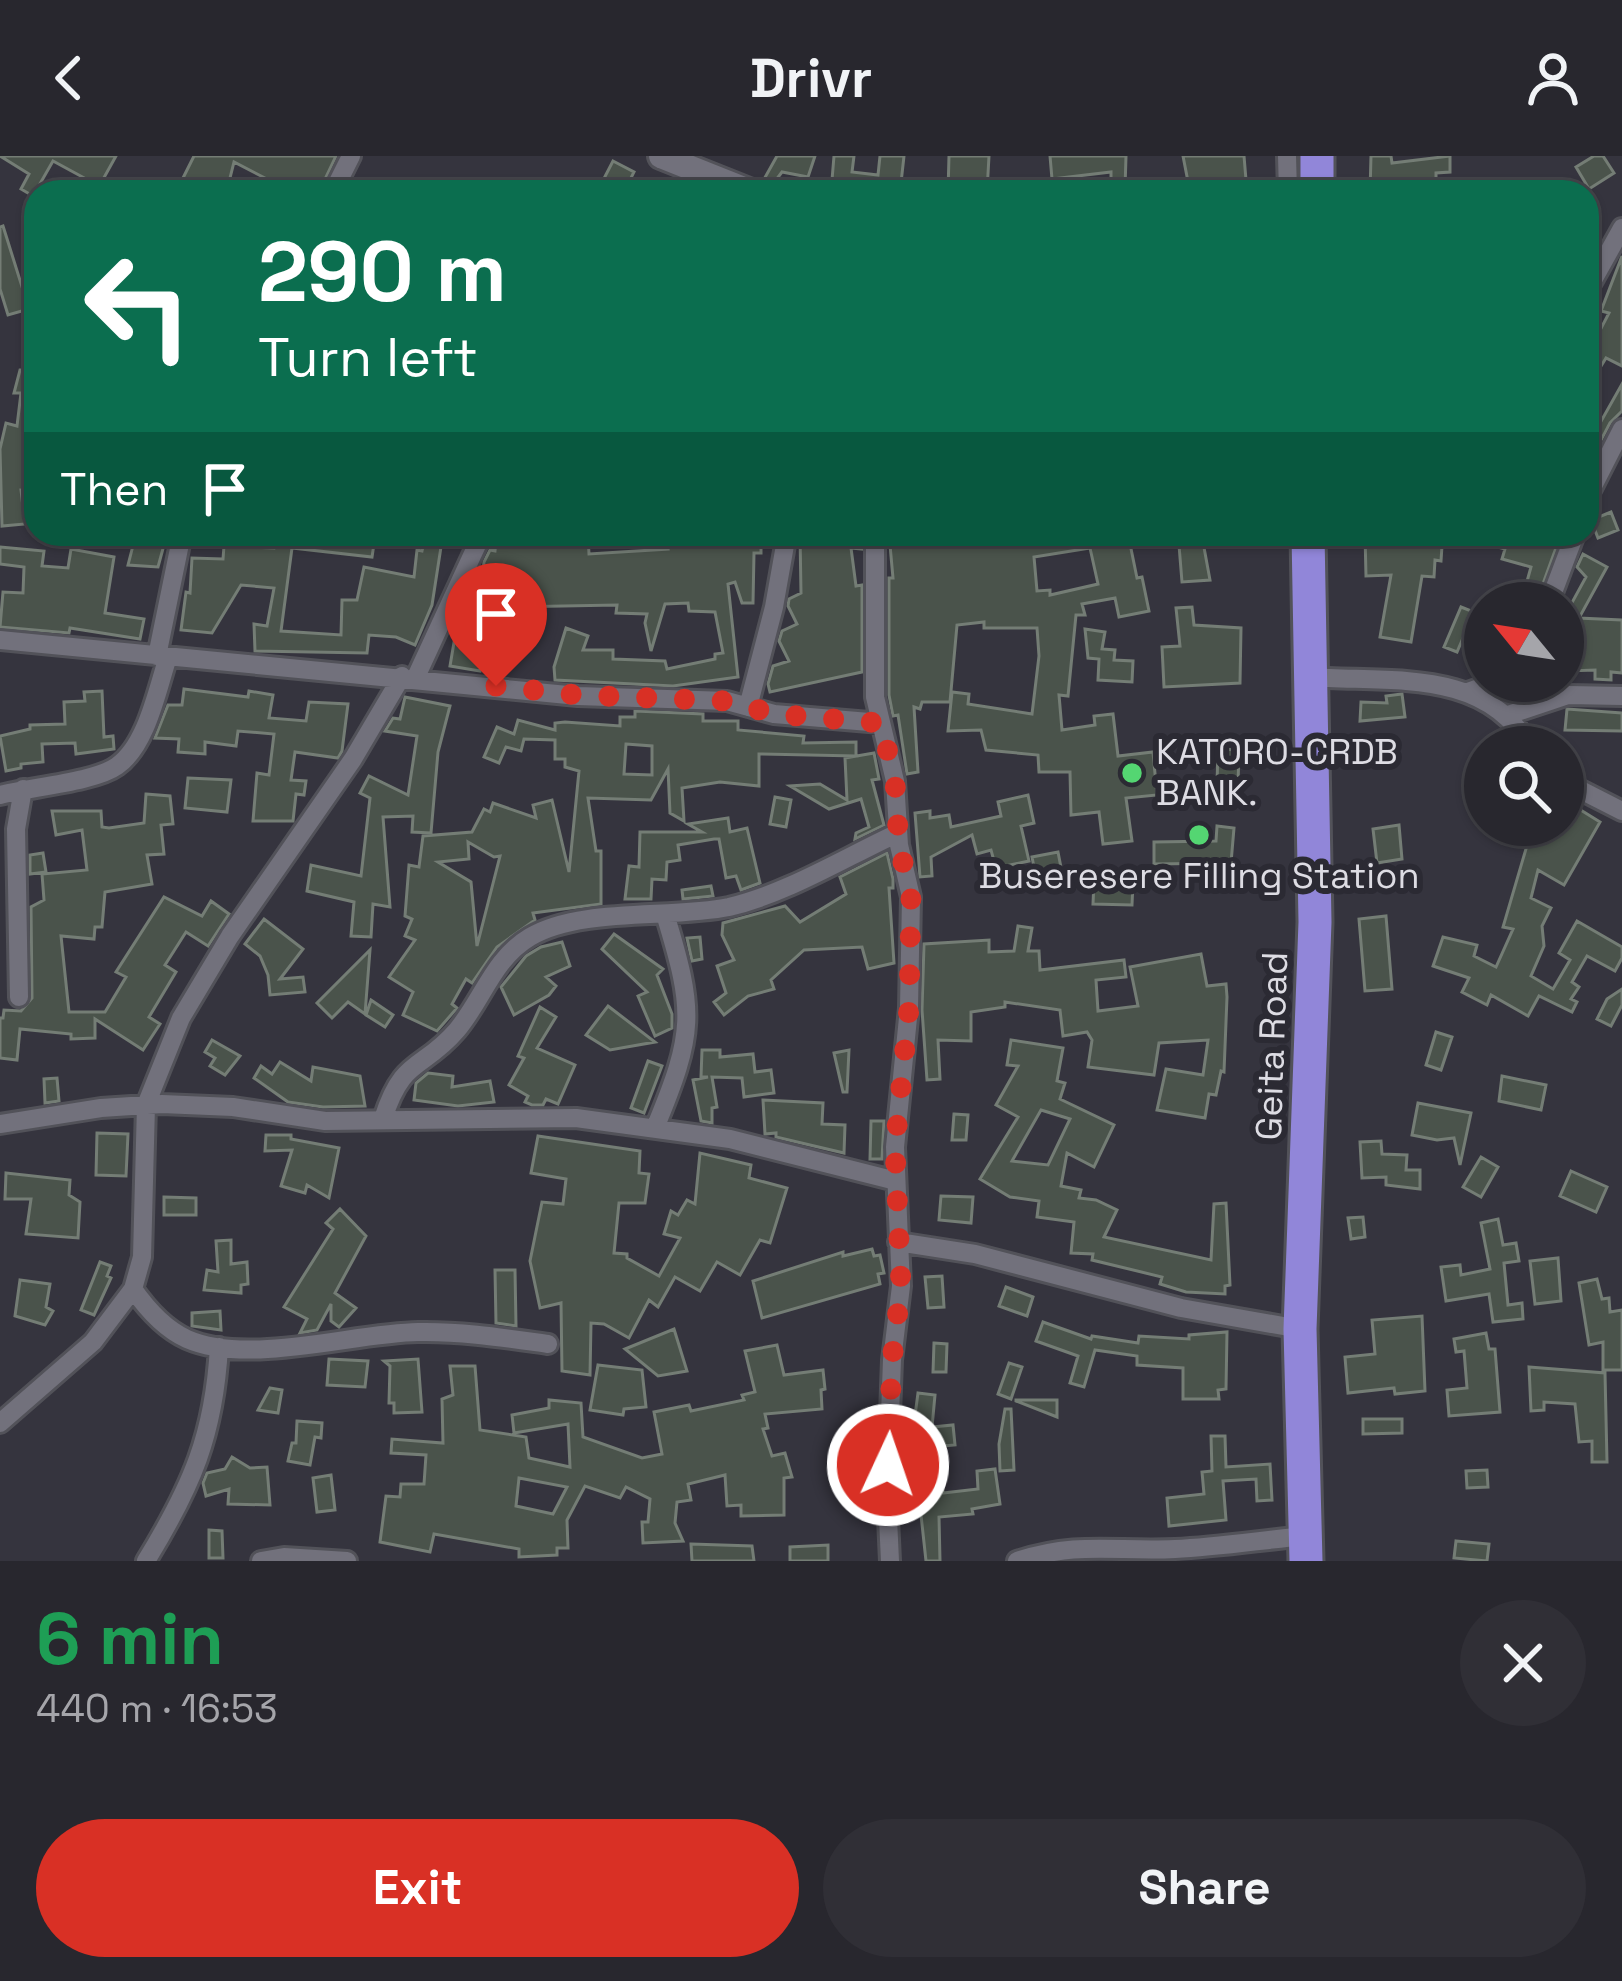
<!DOCTYPE html>
<html lang="en">
<head>
<meta charset="utf-8">
<style>
  :root { --surface:#28272e; --page:#302f36; --text:#f1f3f6; --muted:#a5a5aa; --line:#44444a; --accent:#d93025 }
  body { margin:0; font-family:"Space Grotesk",sans-serif; background:var(--page); color:var(--text); height:100vh; display:flex; flex-direction:column; font-size:45px; white-space:nowrap }
  * { box-sizing:border-box; margin:0 }
  p { font-size:39px; color:var(--muted) }
  .icon { flex:none; width:66px; height:66px; fill:none; stroke:currentColor; stroke-width:2; stroke-linecap:round; stroke-linejoin:round }
  .map { position:relative; height:1405px; overflow:hidden }
  .sheet { display:flex; flex-direction:column; background:var(--surface); flex:1 }
  .sheet>* { flex:none }
  .banner { position:absolute; left:24px; top:24px; width:1575px; height:366px; border-radius:36px; box-shadow:0 3px 9px #0004,0 0 0 3px var(--line); background:#0b6e4f; color:#fff; overflow:hidden }
  .needle { width:78px; rotate:300deg }
  .controls { position:absolute; left:1464px; top:426px; display:grid; gap:24px }
  .controls a { display:grid; place-items:center; width:120px; height:120px; border-radius:50%; background:var(--surface); box-shadow:0 3px 9px #0004,0 0 0 3px var(--line); font-size:60px }
  .pin { position:absolute; display:grid; place-items:center; width:102px; height:102px; color:#fff; margin:-123px -51px; border-radius:50% 50% 50% 0; rotate:-45deg; box-shadow:0 0 12px #0007 }
  .pin .icon { rotate:45deg }
  .me { position:absolute; width:132px; margin:-66px; rotate:3deg; stroke-linejoin:round; filter:drop-shadow(0 0 9px #0008) }
  .turn { display:flex; align-items:center; gap:42px; height:252px; padding:0 36px; font-size:54px }
  .turn .icon { width:156px; height:156px; stroke-width:2.5 }
  .turn b { display:block; font-size:84px; line-height:102px }
  .then { display:flex; align-items:center; height:114px; padding:0 36px; background:#0003; gap:24px; font-size:45px }
  .round { display:grid; place-items:center; flex:none; width:126px; height:126px; border-radius:63px; background:var(--page) }
  .summary { display:flex; align-items:center; justify-content:space-between; height:204px; padding:0 36px }
  h1 { font-size:72px; font-weight:700; line-height:90px; color:#1e9e55 }
  .button { display:flex; gap:24px; margin-top:auto; padding:24px 36px }
  .button a { flex:1; height:138px; border-radius:72px; background:var(--accent); color:#fff; font-size:48px; font-weight:700; line-height:138px; text-align:center }
  .button a+a { background:var(--page); color:var(--text) }
  header { display:flex; justify-content:space-between; align-items:center; height:156px; padding:0 36px; background:var(--surface); font-size:54px; font-weight:700 }
  .map>svg:first-child { display:block }
  .building { fill:#4a534b; stroke:#747d75; stroke-width:3; fill-rule:evenodd }
  .lines { fill:none; stroke-linecap:round; stroke-linejoin:round }
  .minor-casing { stroke:#525259; stroke-width:24 }
  .tertiary-casing { stroke:#525259; stroke-width:30 }
  .trunk-casing { stroke:#525259; stroke-width:39 }
  .minor { stroke:#72717c; stroke-width:18 }
  .tertiary { stroke:#72717c; stroke-width:24 }
  .trunk { stroke:#9186d9; stroke-width:33 }
  .route { stroke:#d93025; stroke-width:21; stroke-dasharray:0 37.8 }
  .poi-dot { fill:#54d672; stroke:#2b2a33; stroke-width:4.5 }
  .labels { text-anchor:middle; dominant-baseline:central; stroke-width:12; stroke-linejoin:round; paint-order:stroke }
  .poi-label { font-size:36px; fill:#dddce3; stroke:#2b2a33; text-anchor:start }
  .street-label { font-size:36px; fill:#dddce3; stroke:#2b2a33 }
</style>
</head>
<body>
<header><svg class="icon" aria-label="back" viewBox="0 0 24 24"><path d="M15 5l-7 7 7 7"/></svg>Drivr<svg class="icon" aria-label="person" viewBox="0 0 24 24"><circle cx="12" cy="8" r="4"/><path d="M4 21q1-7 8-7t8 7"/></svg></header>
<div class="map">
<svg width="1622" height="1405" viewBox="0 0 1622 1405">
  <rect width="100%" height="100%" fill="#35343e"/>
  <path class="building" d="M0,0H116L96,36H81L88,24L53,5L33,40L21,33L29,18Z
    M194,0H336L319,36H292L234,6L228,30L213,27L208,36H189L192,30L182,24Z
    M777,0H815L808,21L782,16L767,36L763,25Z
    M834,0H854L852,16L878,19L880,0H904L900,36H831Z
    M949,0H989L987,36H948Z
    M1050,0H1126L1125,33L1111,32V16L1052,23Z
    M1183,0H1244L1247,36H1190Z
    M1371,0H1391L1392,7L1450,0V16L1436,17V36H1370Z
    M1594,0H1603L1614,17L1589,33L1576,11Z
    M613,5L634,16L624,36H597Z
    M3,70L29,153L8,159L0,133V71Z
    M1622,100V210L1606,202L1587,233V180L1596,182L1609,157L1601,155Z
    M20,214L36,215L29,280H36V335L21,334L25,368L2,370L0,293L6,267L17,270L21,237H14Z
    M1622,228V255L1610,267L1588,309L1587,272L1595,276Z
    M1611,356L1618,374L1598,382L1591,364Z
    M136,378H167L158,411L128,409Z
    M277,378H363L362,386L374,388L372,401L292,392L281,475L341,479L342,444H357L364,411L414,421L417,394L422,395L426,378H443L432,449L415,489L396,481L369,479L367,497L255,495L254,468L267,470L274,432L241,429L212,477L181,474L186,436L190,437L192,402L223,403L224,390L274,392Z
    M497,378H588L589,398L668,393L665,378H699L701,388L747,384V378H761V397H754L753,447H742L735,426L728,428L738,521L673,530L555,524L554,511L566,472L588,480L583,494H613V503L665,505L667,513L715,503V498L723,497L715,456L689,455L688,447L665,448L651,495L645,467L647,458L616,457L617,449L503,451L508,453L507,465L475,462L470,486L484,489L480,515L450,510L458,463L470,435L480,437L484,406L490,394L495,395Z
    M800,378H862V393L851,392L856,430L862,429V516L770,536L768,528L773,510L789,505L779,485L782,475L797,468L788,450L789,443L801,437Z
    M889,378H1128L1137,422L1142,421L1149,455L1119,461L1115,442L1082,448L1085,459H1076L1068,540L1059,539L1062,574L1095,569L1094,560L1113,558L1118,600L1153,596L1157,639L1126,642L1132,685L1103,688L1099,656L1071,659L1070,616H1039L1038,599L986,594L981,574L948,575L952,536L969,538L968,548L1032,558L1039,500L1037,472H984V466L957,469L950,546H922L920,553L914,551L918,616L907,618L898,559L893,560L889,539V422H893ZM1090,392L1098,428L1050,439V434L1037,435L1034,401Z
    M1365,378H1405L1404,386L1442,390L1441,405L1435,404L1434,421L1422,420L1411,486L1380,481L1391,419L1366,420Z
    M1497,378L1537,386L1539,378H1561L1536,447H1521L1531,411L1502,403L1505,393L1494,390Z
    M1203,386L1210,424L1182,426L1179,389Z
    M0,391L44,395L42,410L68,412L71,393L114,401L105,457L144,463L140,483L70,472L69,477L0,471L3,436L23,437L24,411L0,408Z
    M1583,398L1607,411L1579,462L1622,464V517L1611,516V524L1595,523V514L1568,515V490L1563,489V451L1568,454L1586,421L1577,411Z
    M1192,451L1194,469L1241,472L1240,527L1164,531L1162,491L1180,490L1176,452Z
    M1461,451L1474,456L1457,496L1444,491Z
    M1085,473L1105,476L1102,493L1115,494L1114,504L1133,505L1132,526L1098,524L1099,503L1088,502Z
    M184,533L248,541L249,535L273,539L269,562L306,565L309,546L348,548L342,595L338,602L295,596L291,624L306,625L304,639L296,638L293,665H253L257,617L269,619L274,578L238,575L236,590L205,586V598L178,596L179,583L155,582L168,549H182Z
    M102,535L104,581L113,580L114,593L76,598L75,587L42,588L43,606L21,608V612L6,615L0,580L30,573V569L65,568L64,546L85,545L84,536Z
    M1402,538L1405,561L1360,565L1361,546L1387,547L1386,540Z
    M405,541L450,550L438,596L431,677L412,676L413,660L383,661L390,751L373,748L371,781L351,780L354,746L307,735L311,709L361,720L370,642L360,637L369,620L408,639L417,580L385,575L393,562L400,563Z
    M1567,553L1622,557V575L1565,574Z
    M635,555L703,558V565H738V574L804,580L803,587L856,586V600L759,598V630L720,626L682,632L684,665L670,657L668,613L651,644L588,642L596,695H601V748L533,757L535,764L497,791L472,827L466,823L452,848L457,852L437,875L403,859L413,836L389,821L415,784L405,780L412,763L405,760L409,709L419,711L423,680L472,676L484,653L490,656L493,647L536,662L533,649L552,644L569,716L579,615L565,611V603H555V584L524,583L521,595L506,591L499,607L484,601L497,571L514,578L518,564L555,574V567L565,566L620,570V561H635ZM626,588L652,590V619L624,618ZM468,686L494,701L500,700L477,790L471,726L438,706L469,703Z
    M1218,593L1239,594L1238,629L1217,628Z
    M874,597L879,623L872,624L884,669L855,683L856,677L869,671L861,643L829,653L790,630L820,628L847,644L845,602Z
    M188,622L231,624L227,656L185,652Z
    M146,638L170,640L173,668L161,669L164,698L147,699L152,728L105,736L102,771H95L94,783L61,780L69,856H105L126,821L116,816L164,741L202,760L211,745L229,758L208,790L186,776L165,809L176,816L149,861L160,868L143,894L95,863V882L71,883V878L20,873L17,904L0,902V862H3L4,854L21,855L32,842L31,751L44,744L42,718L87,714L82,674L56,679L52,655H101L102,671L109,672L144,667Z
    M1028,639L1034,667L1021,670L1029,705L996,712L991,694L977,698L972,679L931,701L932,720L920,721L915,657L930,655V662L949,659L951,671L1001,660L998,646Z
    M775,641L791,644L786,671L770,668Z
    M1563,643L1600,666L1564,729L1538,714L1531,742L1551,752L1542,770L1544,790L1531,820L1553,833L1570,804L1559,797L1577,765L1622,791V802L1615,815L1587,800L1572,826L1579,831L1571,843L1577,846L1572,856L1539,840L1528,860L1491,839L1487,849L1462,836L1469,822L1433,810L1443,781L1477,789L1474,800L1496,811L1513,773L1503,771L1533,669H1563Z
    M728,662L730,676L747,672L760,727L741,734L736,720L726,722L719,683H714L678,689L680,704L667,706L666,724L652,723L651,743H625L629,710L639,711L640,676H702L688,668Z
    M1399,669L1402,703L1377,707L1373,673Z
    M1217,670L1234,672L1231,707L1154,708V686L1216,685Z
    M1058,696L1064,727L1038,732L1032,701Z
    M43,697L46,716L30,718V699Z
    M887,697L893,723V732H889L894,807L868,813L862,791L804,794L771,824L774,833L748,840L724,859L714,846L726,837L717,810L734,804L722,779L723,767L785,750L800,766L846,738L840,721Z
    M1094,725L1133,726L1132,749L1093,748Z
    M711,730L713,740L683,743L682,734Z
    M1386,760L1392,833L1365,835L1359,763Z
    M264,763L303,793L280,823L303,821L305,836L270,839L268,819L260,800L245,788Z
    M1018,770L1032,772L1028,795H1039L1040,814L1124,804L1126,821L1096,824L1098,855L1138,850L1130,811L1201,798L1207,830L1226,828L1227,841L1224,916L1221,915L1216,939L1209,938L1205,962L1157,954L1166,913L1203,919L1208,884L1159,887L1154,919L1088,911L1092,884L1087,876L1063,880L1060,854L1005,846V851L971,856V885L938,884L940,923L927,924L922,854L924,788L989,784V796L1014,795Z
    M614,778L663,813L657,819L672,858V872L655,880L638,840L647,836L602,793Z
    M700,781L702,803L692,805L687,782Z
    M562,786L570,810L546,821L556,830L549,839L514,859L501,831L526,800L541,791Z
    M370,794L365,858L348,846L332,862L317,847Z
    M1622,833V849L1611,870L1597,863L1607,843Z
    M371,844L393,859L385,871L366,859Z
    M608,850L655,886L610,894L586,879Z
    M540,851L556,861L537,892L575,909L558,948L546,943L543,949H532L525,946L528,940L509,929L524,902L518,900Z
    M1436,876L1452,881L1441,914L1426,909Z
    M212,884L240,900L225,919L210,910L215,902L205,896Z
    M1011,884L1063,892L1057,925L1065,927L1060,943L1114,969L1094,1011L1067,997L1061,1030L1081,1034L1079,1042L1096,1044L1117,1054L1104,1081L1211,1104L1214,1048L1226,1047L1230,1129L1225,1130V1138L1186,1136L1160,1128L1162,1121L1092,1104L1093,1098L1071,1097L1074,1066L1037,1061L1039,1045L1010,1041L980,1023L1018,961L996,949L1018,910L1007,909ZM1041,954L1070,963L1048,1009L1012,1005Z
    M702,894H720V901L753,898L755,916L771,914L774,937L744,941L742,922L712,921L717,951L712,952V967L701,965L693,924L708,921H701Z
    M849,894L847,936H843L834,897Z
    M648,905L662,910L644,957L631,952Z
    M280,906L311,925L313,911L360,920L365,950L323,951L288,946L254,922L261,910L272,918Z
    M428,917L453,920L452,931L490,925L494,946L458,950L414,944L416,927Z
    M1502,920L1546,929L1541,954L1499,945Z
    M57,922L59,945L45,947L44,923Z
    M763,944L823,947L822,968L845,969L844,997L776,981V977L765,978Z
    M1418,947L1471,957L1460,1009L1454,982L1437,984L1412,979Z
    M954,958L968,959L966,984H952Z
    M871,965H884L882,1003H870Z
    M97,977L128,978L126,1020L96,1019Z
    M266,979H291V983L339,992L329,1042L307,1029L305,1037L281,1030L292,994L265,995Z
    M538,980L640,995L639,1017L649,1018L645,1047H619L614,1097L627,1098V1102L659,1120L680,1082L664,1078L671,1055L678,1059L687,1044L695,1048L700,997L751,1009L749,1022L787,1032L770,1087L760,1084L740,1119L717,1106L700,1135L675,1121L658,1151L649,1144L629,1182L604,1168L591,1167L590,1219L562,1215L561,1147L540,1152L530,1105L542,1046L563,1048L566,1023L531,1017Z
    M1381,985L1382,998L1407,999L1406,1014H1420V1033L1386,1029V1021L1362,1022L1360,986Z
    M1481,1001L1498,1011L1481,1041L1463,1031Z
    M1571,1015L1607,1031L1596,1056L1560,1040Z
    M6,1017L70,1024L69,1039L80,1046L78,1082L26,1078L31,1043H5Z
    M941,1040L973,1041L971,1067L939,1064Z
    M164,1041L196,1042V1059H164Z
    M340,1053L366,1080L335,1137L356,1152L339,1171L331,1165V1148L317,1174L300,1177L307,1163L284,1151L333,1073L326,1067Z
    M1363,1061L1365,1081L1351,1083L1348,1062Z
    M1498,1063L1503,1089L1516,1087L1519,1105L1504,1107L1508,1149L1522,1147L1523,1163L1493,1166L1489,1138L1446,1145L1441,1111L1460,1109L1461,1119L1490,1113L1481,1067Z
    M231,1084V1108L247,1106L248,1128L241,1129V1137L204,1134L207,1114L218,1116L216,1085Z
    M872,1093L874,1100L880,1099L884,1117L878,1118L880,1128L762,1162L753,1125L843,1096V1100Z
    M1558,1102L1561,1145L1535,1148L1530,1105Z
    M100,1106L111,1110L107,1120L111,1122L94,1159L81,1154Z
    M495,1114H515L516,1170L496,1167Z
    M942,1120L944,1151L928,1152L925,1121Z
    M1597,1123L1602,1143L1609,1142L1610,1156L1622,1154V1214H1603V1186L1589,1189L1579,1127Z
    M20,1124L50,1128L46,1151L53,1155L45,1169L15,1160Z
    M1006,1131L1033,1141L1027,1160L999,1150Z
    M220,1155L221,1174L192,1170V1157Z
    M1422,1160L1425,1235L1395,1238L1394,1232L1348,1237L1345,1201L1375,1198L1372,1164Z
    M1043,1166L1091,1183L1092,1180L1138,1187L1139,1180L1189,1183V1179L1227,1176L1226,1233L1218,1234L1219,1243H1183V1212L1137,1209V1200L1095,1194L1084,1231L1070,1227L1078,1200L1036,1185Z
    M674,1173L687,1215L658,1220L625,1193Z
    M1486,1177L1489,1193H1495L1500,1256L1449,1260L1447,1234L1467,1232L1464,1195L1456,1196L1454,1183Z
    M934,1187L947,1188L946,1216H933Z
    M777,1189L784,1219L823,1214L825,1233L821,1234L822,1253L765,1258L768,1272L763,1273L772,1300L785,1297L792,1321L784,1322V1359L741,1360V1349L727,1350L725,1319L688,1328L691,1344L677,1346L675,1367L683,1385L643,1387L642,1366H648L650,1343L626,1331L620,1342L585,1330L567,1364L568,1392H557V1399L519,1401V1393L434,1378L430,1396L380,1386L386,1340L400,1341L401,1328H424L426,1299L391,1297L392,1283L443,1287L442,1243L453,1239L450,1210H475L480,1274L526,1281L529,1302L570,1311L568,1268L514,1277L512,1259L549,1252V1244L581,1247L583,1281L642,1302L662,1298L654,1256L689,1249L691,1255L744,1244L742,1239L755,1236L745,1195ZM519,1322L567,1331L553,1358L516,1350Z
    M329,1203L368,1205L365,1231L327,1229Z
    M418,1203L422,1256L394,1257V1247H389L390,1210L384,1205Z
    M1009,1207L1022,1211L1011,1243L998,1238Z
    M598,1209L642,1214L646,1251L624,1253L623,1259L590,1254Z
    M1529,1211L1605,1217L1607,1306H1592V1285L1579,1286L1575,1248L1544,1246V1254L1531,1255Z
    M270,1232L282,1234L278,1257L258,1254Z
    M918,1237L935,1239L932,1271L953,1269L955,1289L943,1290V1337L978,1333L977,1315L995,1313L1000,1348L972,1353L973,1358L939,1361L940,1405H926L921,1359L905,1361L902,1297H910Z
    M1016,1244H1057V1261L1016,1245Z
    M1005,1253H1011L1014,1314L1000,1315L999,1288Z
    M1363,1263H1402V1277L1363,1278Z
    M297,1265L322,1267L321,1282L315,1281L310,1309L288,1305L292,1287H296Z
    M1211,1280H1225L1226,1311L1270,1308L1272,1344L1257,1345L1256,1323L1223,1325L1226,1364L1169,1370L1167,1342L1204,1338L1202,1316L1212,1315Z
    M232,1301L250,1312L267,1311L270,1349L228,1348L229,1333L206,1340L203,1327L207,1317L225,1313Z
    M1487,1314L1488,1331L1467,1332L1466,1315Z
    M331,1319L335,1354L317,1356L313,1322Z
    M209,1374L222,1375L223,1402H209Z
    M1456,1385L1489,1388L1487,1405L1454,1402Z
    M691,1388L752,1390L754,1405H692Z
    M828,1389V1405H790V1391Z"/>
  <g class="lines">
    <g class="minor-casing">
      <path id="minor" d="M1287,0L1288,36
        M333,36L351,0
        M1592,126L1622,72
        M1587,342L1622,273
        M875,378V541L895,625L899,689L911,741L909,852L895,991L901,1130L892,1204L887,1341L890,1405
        M1549,447L1575,378
        M0,484L578,540L727,545L774,558L881,567
        M157,500L182,378
        M416,521L482,378
        M1310,521C1388,527 1486,511 1530,591
        M1468,536L1498,525
        M748,551L774,451L787,378
        M1508,559L1568,539L1622,540
        M1563,625L1622,655
        M0,639C30,631 95,626 117,610C147,589 157,534 168,501
        M19,841L16,673L23,633
        M383,963C403,900 422,915 457,874C483,843 493,803 530,781C580,751 672,763 729,751C788,737 844,702 898,677
        M0,968L101,952L162,948L233,951L325,965L576,962L730,983L896,1025
        M655,972C695,876 695,856 665,758
        M898,1086L975,1098L1181,1152L1300,1173
        M133,1133C147,1153 165,1173 187,1183C248,1210 353,1177 418,1176C461,1175 505,1182 548,1188
        M0,1267L93,1186L133,1133L142,1101L146,949L181,862L230,780L353,603L402,520
        M146,1405C192,1330 214,1279 219,1191
        M261,1405L284,1401L347,1405
        M1017,1405C1079,1385 1114,1396 1175,1393C1219,1391 1262,1384 1306,1380"/>
    </g>
    <g class="tertiary-casing">
      <path id="tertiary" d="M661,0L751,36"/>
    </g>
    <g class="trunk-casing">
      <path id="trunk" d="M1317,36V0
        M1306,1405L1300,1173L1315,766L1308,378"/>
    </g>
    <use href="#minor" class="minor"/>
    <use href="#tertiary" class="tertiary"/>
    <use href="#trunk" class="trunk"/>
  </g>
  <g class="lines">
    <path class="route" d="M496,530L578,539L727,545L774,558L881,567L895,626L899,689L911,741L909,852L895,991L901,1130L892,1204L888,1309"/>
  </g>
  <g class="poi-dot">
    <circle cx="1132" cy="617" r="12"/>
    <circle cx="1199" cy="679" r="12"/>
  </g>
  <g class="labels">
    <g class="poi-label">
      <text x="1156" y="596">KATORO-CRDB<tspan x="1156" dy="41">BANK.</tspan></text>
      <text x="1199" y="720" text-anchor="middle">Buseresere Filling Station</text>
    </g>
    <g class="street-label">
      <text transform="translate(1272 890) rotate(-88)">Geita Road</text>
    </g>
  </g>
</svg>
<div class="controls">
<a><svg class="needle" viewBox="-14 -14 28 28"><path d="M0-13l5 13h-10z" fill="#e53935"/><path d="M0 13l5-13h-10z" fill="#a5a5aa"/></svg></a>
<a><svg class="icon" aria-label="search" viewBox="0 0 24 24"><circle cx="10" cy="10" r="6"/><path d="M15 15l6 6"/></svg></a>
</div>
<div class="pin" style="left:496px;top:530px;background:#d93025"><svg class="icon" aria-label="arrive" viewBox="0 0 24 24"><path d="M6 21V4h12l-3 4 3 4H6"/></svg></div>
<svg class="me" style="left:888px;top:1309px" viewBox="-20 -20 40 40"><circle r="17" fill="#d93025" stroke="#fff" stroke-width="3"/><path d="M0-11L8 9 0 5-8 9z" fill="#fff"/></svg>
<div class="banner">
<div class="turn"><svg class="icon" aria-label="left" viewBox="0 0 24 24"><path d="M17 20v-9H6M10 6l-5 5 5 5"/></svg><div><b>290 m</b>Turn left</div></div>
<div class="then">Then<svg class="icon" aria-label="arrive" viewBox="0 0 24 24"><path d="M6 21V4h12l-3 4 3 4H6"/></svg></div>
</div>
</div>
<section class="sheet">
<div class="summary"><div><h1>6 min</h1><p>440 m · 16:53</p></div><a class="round"><svg class="icon" aria-label="close" viewBox="0 0 24 24"><path d="M6 6l12 12M18 6L6 18"/></svg></a></div>
<div class="button"><a>Exit</a><a>Share</a></div>
</section>
</body>
</html>
